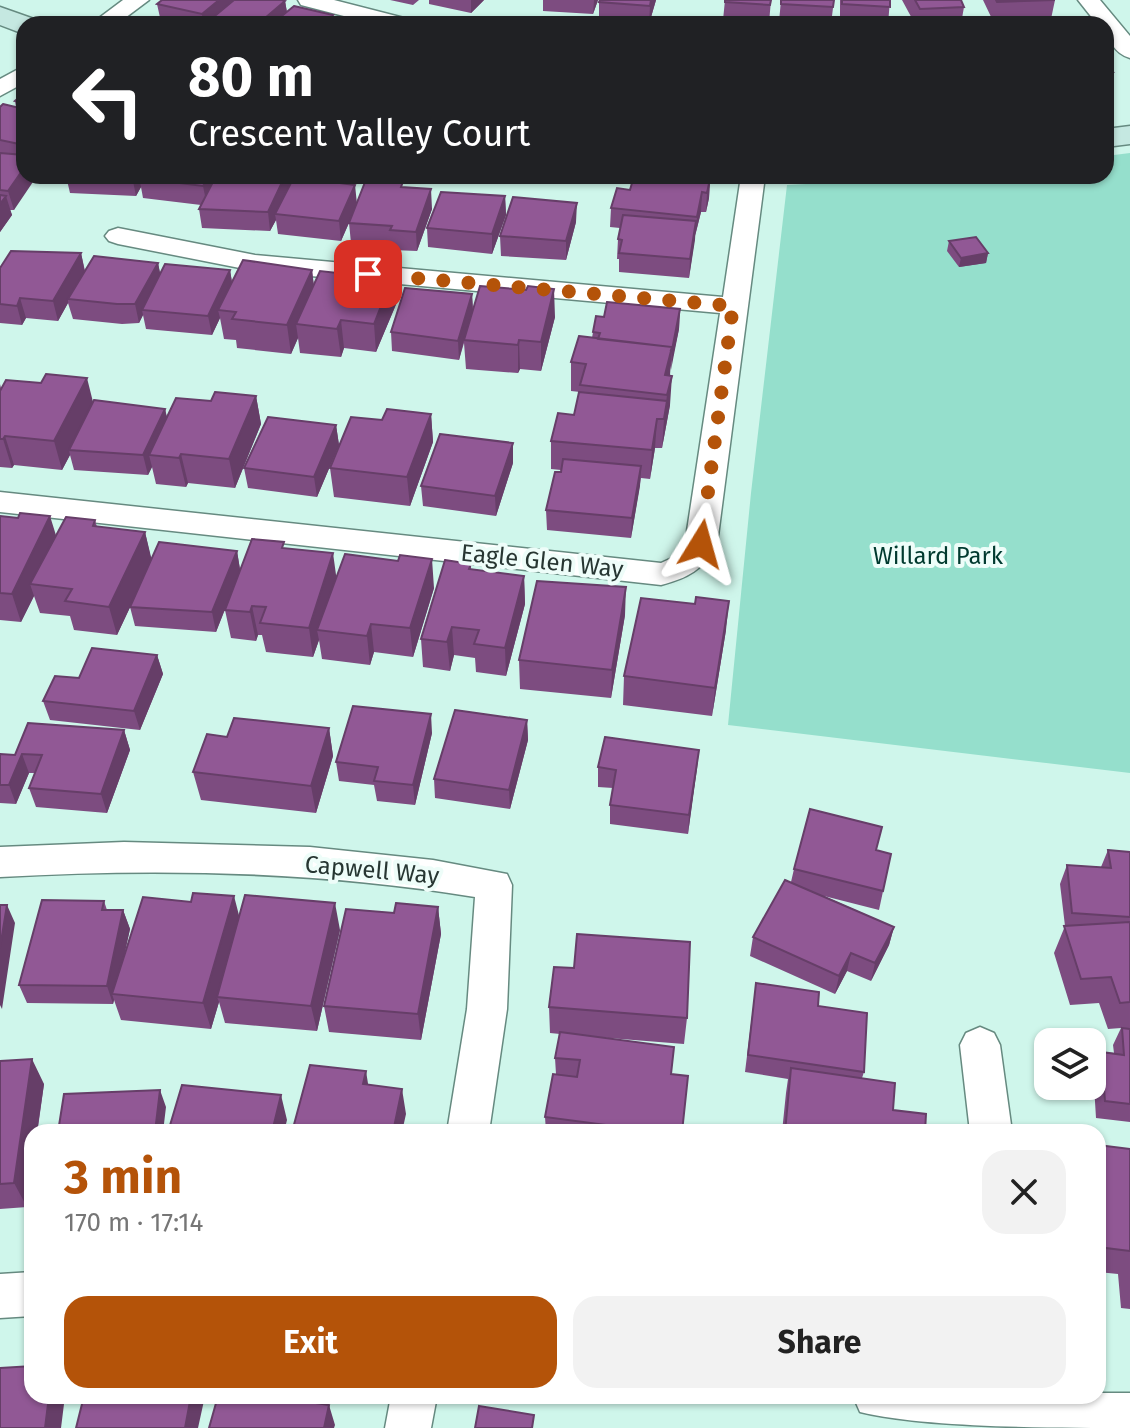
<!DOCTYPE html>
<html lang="en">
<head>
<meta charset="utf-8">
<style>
  :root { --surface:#fff; --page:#f2f2f2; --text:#222; --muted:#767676; --accent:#b45309 }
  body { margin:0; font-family:"Fira Sans",sans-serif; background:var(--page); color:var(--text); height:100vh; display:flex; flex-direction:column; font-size:30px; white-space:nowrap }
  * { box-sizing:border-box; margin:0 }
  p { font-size:26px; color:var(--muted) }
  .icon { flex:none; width:44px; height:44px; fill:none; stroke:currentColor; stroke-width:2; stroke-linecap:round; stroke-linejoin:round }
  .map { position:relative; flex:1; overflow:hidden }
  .details { position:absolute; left:24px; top:1124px; width:1082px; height:280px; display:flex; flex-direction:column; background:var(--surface); border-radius:24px; box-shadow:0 2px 6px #0004 }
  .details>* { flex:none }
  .guide { position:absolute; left:16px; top:16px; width:1098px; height:168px; border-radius:24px; box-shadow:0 2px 6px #0004; background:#202124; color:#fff; overflow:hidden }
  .fabs { position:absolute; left:1034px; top:1028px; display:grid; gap:16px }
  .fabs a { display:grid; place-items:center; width:72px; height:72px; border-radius:16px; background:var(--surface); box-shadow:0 2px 6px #0004; font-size:40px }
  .pin { position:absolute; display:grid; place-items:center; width:68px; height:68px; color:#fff; margin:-34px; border-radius:16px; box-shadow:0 4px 12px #0006 }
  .me { position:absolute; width:88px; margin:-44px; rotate:8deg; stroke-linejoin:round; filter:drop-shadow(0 0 6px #0008) }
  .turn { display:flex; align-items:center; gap:28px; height:168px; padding:0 40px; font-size:36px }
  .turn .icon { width:104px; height:104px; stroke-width:2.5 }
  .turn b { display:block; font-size:56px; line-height:68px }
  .round { display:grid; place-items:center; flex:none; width:84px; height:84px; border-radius:24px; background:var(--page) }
  .headline { display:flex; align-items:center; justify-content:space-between; height:136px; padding:0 40px }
  h1 { font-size:48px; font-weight:700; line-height:60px; color:var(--accent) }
  .action { display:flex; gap:16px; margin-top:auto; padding:16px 40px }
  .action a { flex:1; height:92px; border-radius:24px; background:var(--accent); color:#fff; font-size:32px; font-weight:700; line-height:92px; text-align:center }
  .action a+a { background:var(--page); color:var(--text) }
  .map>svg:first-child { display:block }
  .green { fill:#95dfcc }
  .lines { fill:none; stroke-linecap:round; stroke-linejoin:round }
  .street-casing { stroke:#668a80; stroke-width:3 }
  .secondary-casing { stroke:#668a80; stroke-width:3 }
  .street { fill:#fff; fill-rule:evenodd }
  .secondary { fill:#c5e8e1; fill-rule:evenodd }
  .wall { fill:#7d4c80 }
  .shaded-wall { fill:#663e68 }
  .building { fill:#915895; stroke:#663e68; stroke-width:2 }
  .route { stroke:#b45309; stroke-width:14; stroke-dasharray:0 25.2 }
  .labels { text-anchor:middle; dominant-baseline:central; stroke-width:8; stroke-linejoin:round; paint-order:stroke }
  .park-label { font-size:24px; fill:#013a2f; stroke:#eefdf9 }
  .street-label { font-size:24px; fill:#273632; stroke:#eefdf9 }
</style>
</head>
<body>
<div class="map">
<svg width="1130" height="1428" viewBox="0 0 1130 1428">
  <rect width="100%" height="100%" fill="#cff6eb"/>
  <path class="green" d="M1130,153V773L728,725L751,493L787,185L956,176H1106V156Z"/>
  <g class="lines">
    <g class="street-casing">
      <path id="street" d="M123,0H149L117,24H91Z
        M298,0H334L408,19L411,24H375L301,5Z
        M1078,0H1100L1130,36V58C1115,54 1106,38 1106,24H1097Z
        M24,66V83L0,96V79Z
        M741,176H765L717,544C703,570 688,578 661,585L0,512V492L661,563L674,557L685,544L720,313L255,271L118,244L109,241L105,236L109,231L118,228L255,255L723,297Z
        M124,842L310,847L433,860L507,874L512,885L507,1009L489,1132H447L467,1009L475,897C317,871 159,868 0,877V847Z
        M980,1027L994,1033L1000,1045L1012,1132H970L960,1045L966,1033Z
        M32,1272V1316L0,1318V1274Z
        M1098,1393H1130V1428C1057,1428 925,1428 860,1412L853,1396H1098Z
        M391,1396H437L431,1428H385Z"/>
    </g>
    <g class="secondary-casing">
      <path id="secondary" d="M0,7L34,19L38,24H24V34L0,25Z
        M1130,126V144L1106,147V129Z"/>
    </g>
    <use href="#street" class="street"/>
    <use href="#secondary" class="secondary"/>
  </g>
  <path class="wall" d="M390,0H419L413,5Z
    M429,0H484L471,13L429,4Z
    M543,0H598L593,14L543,11Z
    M656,0L649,24L599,20V2Z
    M725,0H771L769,23L723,20Z
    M781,0H834L831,24L779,22Z
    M840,0H890L888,24L840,23Z
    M902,0H961L964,7L961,24H915Z
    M983,0H1055L1051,19L993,21Z
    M285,1L287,12L333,15L334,24H168L161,22L157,4Z
    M24,93V176L14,210H10L12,215L0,232V107H16L15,101Z
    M66,176H292V181L357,202L405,187L432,209L417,251L392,250L391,246L351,243L349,223L341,241L278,234L276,220L270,231L202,228L199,209L201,205L143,198L141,187L136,196L70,193Z
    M710,179L709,198L706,212H701L695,236L689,278L619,272V259H617L618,239L620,228L610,227L611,208Z
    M505,196L506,215L492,254L428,247L427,228Z
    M576,222L566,260L501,256L500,236Z
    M949,241L988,253L986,263L959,267L947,251Z
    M81,253L85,271L158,263L160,274L230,270L232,282L312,270L314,286L397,302L376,352L344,348L341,357L300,353L298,338L291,354L237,348L236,340L224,339L220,318L212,335L146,329L143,315L139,323L122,324L73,319L68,303L58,321L26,318L22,325L0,323V268Z
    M472,294L473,310L555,317L541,371L520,369L518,373L466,369L464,343L459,360L392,351L391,332Z
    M680,309L679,329L670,370V405L662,448H655L650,479L641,478L631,538L547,530L546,510L561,470L551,469V441L574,415L580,392L571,391V362L592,338L593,332L604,317Z
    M0,384L1,388L93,402L165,409L167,417L211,401L256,396L261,424L235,488L188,483L186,487L156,484L152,467L148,475L74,470L70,455L62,470L14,465L12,468L0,467Z
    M431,414L433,442L410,506L334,497L330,468L382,420Z
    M336,425L339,445L317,497L248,488L244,468Z
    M513,463L496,516L423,506L421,486Z
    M0,516L56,536L95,520L97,527L145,532L151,559L237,551L240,569L285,548L337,577L434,588L413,657L374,652L370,665L322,659L319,640L313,657L266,652L262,635H258L256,641L231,638L225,610L226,607L216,632L135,626L130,607L117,635L74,630L70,616L40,613L34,596L21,622L0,620Z
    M471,564V569L524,576L525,604L506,676L476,672L475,658L454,655L450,671L423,667L421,639Z
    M695,604L726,630L712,716L623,705L624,676Z
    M625,615L611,698L520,689L519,660Z
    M157,655L163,674L140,730L50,720L43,701Z
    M527,720L528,740L510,809L435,798L434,779Z
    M329,728L333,756L316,813L201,800L193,772L227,737Z
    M124,730L130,750L107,813L36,807L29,788L35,773H29L16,804L0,803V754L15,755Z
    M432,733L415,805L377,801L374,785L339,781L336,762Z
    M699,750L688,834L610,824V805L613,788L598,787V767Z
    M1108,850L1130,852V1028H1124L1130,1029V1122L1096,1118L1093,1069L1101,1052L1114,1053L1113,1045L1121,1028L1108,1029L1099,1003L1070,1005L1054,953L1065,926L1060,884L1067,865L1101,867Z
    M876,851L891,854L879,910L824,896L894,927L889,945L871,981L847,971L835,994L750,956L753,937L791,882L794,869Z
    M104,901L107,910H123L130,929L123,959L239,916L340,930L317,1031L225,1023L219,1002L211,1029L121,1020L114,1000L113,1004L27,1003L19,985Z
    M438,907L441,934L421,1040L329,1032L324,1006L394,913Z
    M756,983L818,1006L864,1072L862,1078L893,1110L925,1132H782L786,1093L788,1079L745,1072Z
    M549,1007L687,1018L684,1044L596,1037L672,1074L682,1132H546L545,1117L556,1074L555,1058L560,1034L550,1033Z
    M0,1061L44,1084L27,1207L0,1209Z
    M1098,1145L1130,1149V1309L1121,1308L1118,1274L1098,1272Z"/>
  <path class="shaded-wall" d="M219,0H239L210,20L211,24H203L202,14Z
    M471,0H484L471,13Z
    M594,0H598L593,14Z
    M651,0H656L649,24L650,6Z
    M285,1L288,19L282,24H258Z
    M333,15L334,24H323Z
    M1113,72L1108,90L1106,91V73Z
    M24,168V176H37L14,210L8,191Z
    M132,176H147L139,178L141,187L136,196Z
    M209,176H222L207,206L203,186Z
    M285,176H292L293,185L275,214L276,220L270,231L268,212Z
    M710,179L709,198L706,212L707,193Z
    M355,185L357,204L341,241L339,221Z
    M431,189L432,209L417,251L416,232Z
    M702,192L701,212L695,236L697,217Z
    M6,196L12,215L0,232V204Z
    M505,196L506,215L492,254V234Z
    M577,203L576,222L566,260V241Z
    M696,221L695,240L689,278L690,259Z
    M81,253L85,273L68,299V303L58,321L53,301Z
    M988,253L986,263L959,267L961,258Z
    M158,263L162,282L142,310L143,315L139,323L135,304Z
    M230,270L233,289L218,310L220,318L212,335L208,316Z
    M312,270L315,298L296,324L298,338L291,354L287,325Z
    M394,273L397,302L376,352L374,324Z
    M554,289L555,317L541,371V342Z
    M472,294L473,313L464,340L459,360L458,341Z
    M20,298L26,318L22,325L17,306Z
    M680,309L679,329L671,370L672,350Z
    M341,320L344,348L341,357L337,329Z
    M519,340L520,369L518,373V345Z
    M672,347L670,375H665Z
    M672,376L670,405L662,448L664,419L667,395Z
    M87,378L94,406L69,450L70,455L62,470L54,441Z
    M256,396L261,424L235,488L229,459Z
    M165,409L169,429L149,455L152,467L148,475L143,455Z
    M431,414L433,442L410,506L407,477Z
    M657,419L655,448L650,479L652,450Z
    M336,425L339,445L317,497L314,477Z
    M5,436L14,465L12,468L3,439Z
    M513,443V463L496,516L495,496Z
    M181,454L188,483L186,487L179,458Z
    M641,466L640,486L631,538L632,518Z
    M50,516L59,545L30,584L34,596L21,622L12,594Z
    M145,532L152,561L117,635L109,607Z
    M237,551L240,570L216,632L212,612Z
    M333,553L337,582L317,630L319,640L313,657L309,628Z
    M432,559L434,588L413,657L410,628Z
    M524,576L525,604L506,676L505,648Z
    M626,587L625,615L611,698L612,670Z
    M729,601L726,630L712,716L715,688Z
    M252,606L258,635L256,641L250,612Z
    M371,624L374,652L370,665L367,636Z
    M452,627L454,655L450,671L447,642Z
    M157,655L163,674L140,730L134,711Z
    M431,714L432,733L415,805L413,785Z
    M527,720L528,740L510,809L509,790Z
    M329,728L333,756L316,813L311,786Z
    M124,730L130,750L107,813L101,794Z
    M699,750L697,769L688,834L689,815Z
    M22,754L29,773L16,804L9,785Z
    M234,896L241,923L217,997L219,1002L211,1029L203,1003Z
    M335,903L340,930L317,1031L311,1006Z
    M7,905L15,923L2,1009L0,1005V948Z
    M438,907L441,934L421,1040L418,1014Z
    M123,910L130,929L116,994H112L114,1000L113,1004L107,986Z
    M894,927L889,945L871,981L875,963Z
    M851,953L847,971L835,994L839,976Z
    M32,1059L44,1084L37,1132H32V1168L27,1207L14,1183Z
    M366,1071L370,1096L363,1084Z
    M402,1089L406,1114L402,1132H393Z
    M160,1090L166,1107L163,1132H155Z
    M281,1095L287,1120L284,1132H272Z
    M49,1396H65L61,1428H45Z
    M191,1396H205L198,1428H185Z
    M329,1405L335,1425L334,1428H324Z"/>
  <path class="building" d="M162,0H219L202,14L157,4Z
    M234,0H282L285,1L258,24H225L210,20Z
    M600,0H651L650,6L599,2Z
    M725,0H771L770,5L725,2Z
    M781,0H834L833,7L781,4Z
    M842,0H890V7L842,4Z
    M915,0H961L964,7L920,9Z
    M996,0H1055L997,2Z
    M294,6L333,15L323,24H272Z
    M351,20L372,24H347Z
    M1106,64L1113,72L1106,73Z
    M24,93V103L15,101Z
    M3,104L24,109V145L0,140V107Z
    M0,153L24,155V168L8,191L0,190Z
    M140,176H209L203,186L139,178Z
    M216,176H285L268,212L199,209Z
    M634,176H679L710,179L707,193L702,192L697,217L611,208L617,188L630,190Z
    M294,177L355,185L339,221L275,214Z
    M367,177L404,179L401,187L431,189L416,232L390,230L392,226L349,223Z
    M441,192L505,196L492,234L427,228Z
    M0,195L6,196L0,204Z
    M513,197L577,203L566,241L500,236Z
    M623,215L696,221L690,259L619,253L622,240L618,239Z
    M976,237L988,253L961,258L949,241Z
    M11,251L81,253L53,301L20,298L17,306L0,304V268Z
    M94,256L158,263L135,304H117L68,299Z
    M243,260L312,270L287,325L232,319L236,312L218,310Z
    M165,264L230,270L208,316L142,310Z
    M366,270L394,273L374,324L341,320L337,329L296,324L320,271L364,276Z
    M480,286L526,290L528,286L554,289L541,342L519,340L518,345L464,340Z
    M405,288L472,294L458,341L391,332Z
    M607,302L680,309L672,350H671L672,347L598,339L600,333L593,332L596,316L604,317Z
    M579,336L672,347L665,375L672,376L667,395L580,385L586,364L571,362Z
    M46,374L87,378L54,441L5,436L3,439H0V391L6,380L41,383Z
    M215,392L256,396L229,459L181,454L179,458L149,455L176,398L211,401Z
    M579,392L667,401L664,419H657L652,450L551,441L558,413L574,415Z
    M94,400L165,409L143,455L69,450Z
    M387,409L431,414L407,477L330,468L351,417L382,420Z
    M268,417L336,425L314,477L244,468Z
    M440,434L513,443L495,496L421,486Z
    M563,459L641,466L632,518L546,510L555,472H561Z
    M20,513L50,516L12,594L0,593V516L18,518Z
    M66,517L95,520L93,526L145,532L109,607L65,601L72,589L30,584Z
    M252,539L284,542L282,548L333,553L309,628L260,623L266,607L252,606L250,612L225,610Z
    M159,542L237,551L212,612L130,607Z
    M345,554L398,561L400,555L432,559L410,628L371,624L367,636L317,630Z
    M445,560L471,564L469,569L524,576L505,648L474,644L479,630L452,627L447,642L421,639Z
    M537,581L626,587L612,670L519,660Z
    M696,597L729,601L715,688L624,676L641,598L695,604Z
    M92,648L157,655L134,711L43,701L55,676L79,678Z
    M353,706L431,714L413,785L374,781L378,767L336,762Z
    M455,710L527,720L509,790L434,779Z
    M234,718L329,728L311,786L193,772L207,734L227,737Z
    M28,723L124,730L101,794L29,788L42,755L22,754L9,785H0V754L15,755Z
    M605,737L699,750L689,815L610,805L616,770L598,767Z
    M810,809L882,827L876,850L891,854L883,891L794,869Z
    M1108,850L1130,852V917L1072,913L1067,865L1111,868Z
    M785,880L894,927L875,963L851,953L839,976L753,937Z
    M193,893L234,896L203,1003L112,994L143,897L191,902Z
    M245,895L335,903L311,1006L217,997Z
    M42,900L104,901L102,910H123L107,986L19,985Z
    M396,903L438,907L418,1014L324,1006L346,909L394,913Z
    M0,905H7L0,948Z
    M1130,922V1002L1120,1003L1111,977L1081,979L1064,926Z
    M577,934L690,942L687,1018L549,1007L554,967L574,968Z
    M756,983L819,992L818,1006L867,1013L864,1072L748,1055Z
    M1122,1028L1130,1029V1104L1105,1101L1101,1052L1124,1055Z
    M560,1032L674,1047L671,1074L688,1076L682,1132H659L545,1117L553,1074L577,1077L580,1060L555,1058Z
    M32,1059L14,1183L0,1184V1061Z
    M310,1065L366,1071L363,1084L402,1089L393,1132H292Z
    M791,1068L895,1083L893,1110L926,1114L925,1132H785Z
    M182,1085L281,1095L272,1132H168Z
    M160,1090L155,1132H58L64,1094Z
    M1098,1145L1130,1149V1251L1098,1247Z
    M32,1366V1396H49L45,1428H0V1368Z
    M84,1396H115L136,1398V1396H191L185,1428H76Z
    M218,1396H269L329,1405L324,1428H209Z
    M479,1406L534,1415L532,1428H475Z"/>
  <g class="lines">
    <path class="route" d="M368,274L733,306L701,544"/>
  </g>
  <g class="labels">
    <g class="park-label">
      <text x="938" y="556">Willard Park</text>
    </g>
    <g class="street-label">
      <text transform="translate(542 561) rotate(6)">Eagle Glen Way</text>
      <text transform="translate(372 870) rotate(5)">Capwell Way</text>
    </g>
  </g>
</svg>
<div class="fabs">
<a><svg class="icon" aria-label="layers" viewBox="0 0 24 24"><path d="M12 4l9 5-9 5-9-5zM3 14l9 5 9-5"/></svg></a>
</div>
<div class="pin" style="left:368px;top:274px;background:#d93025"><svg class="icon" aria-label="arrive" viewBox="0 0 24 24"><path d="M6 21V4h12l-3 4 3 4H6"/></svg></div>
<svg class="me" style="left:701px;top:544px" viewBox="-20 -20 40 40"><path d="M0-17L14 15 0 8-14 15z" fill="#b45309" stroke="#fff" stroke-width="4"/></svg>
<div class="guide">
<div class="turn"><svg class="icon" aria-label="left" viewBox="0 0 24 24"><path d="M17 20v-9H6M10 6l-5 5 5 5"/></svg><div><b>80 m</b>Crescent Valley Court</div></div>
</div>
<section class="details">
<div class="headline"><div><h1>3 min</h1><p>170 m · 17:14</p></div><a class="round"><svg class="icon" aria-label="close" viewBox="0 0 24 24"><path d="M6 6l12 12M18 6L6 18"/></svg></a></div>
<div class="action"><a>Exit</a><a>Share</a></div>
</section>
</div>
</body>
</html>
